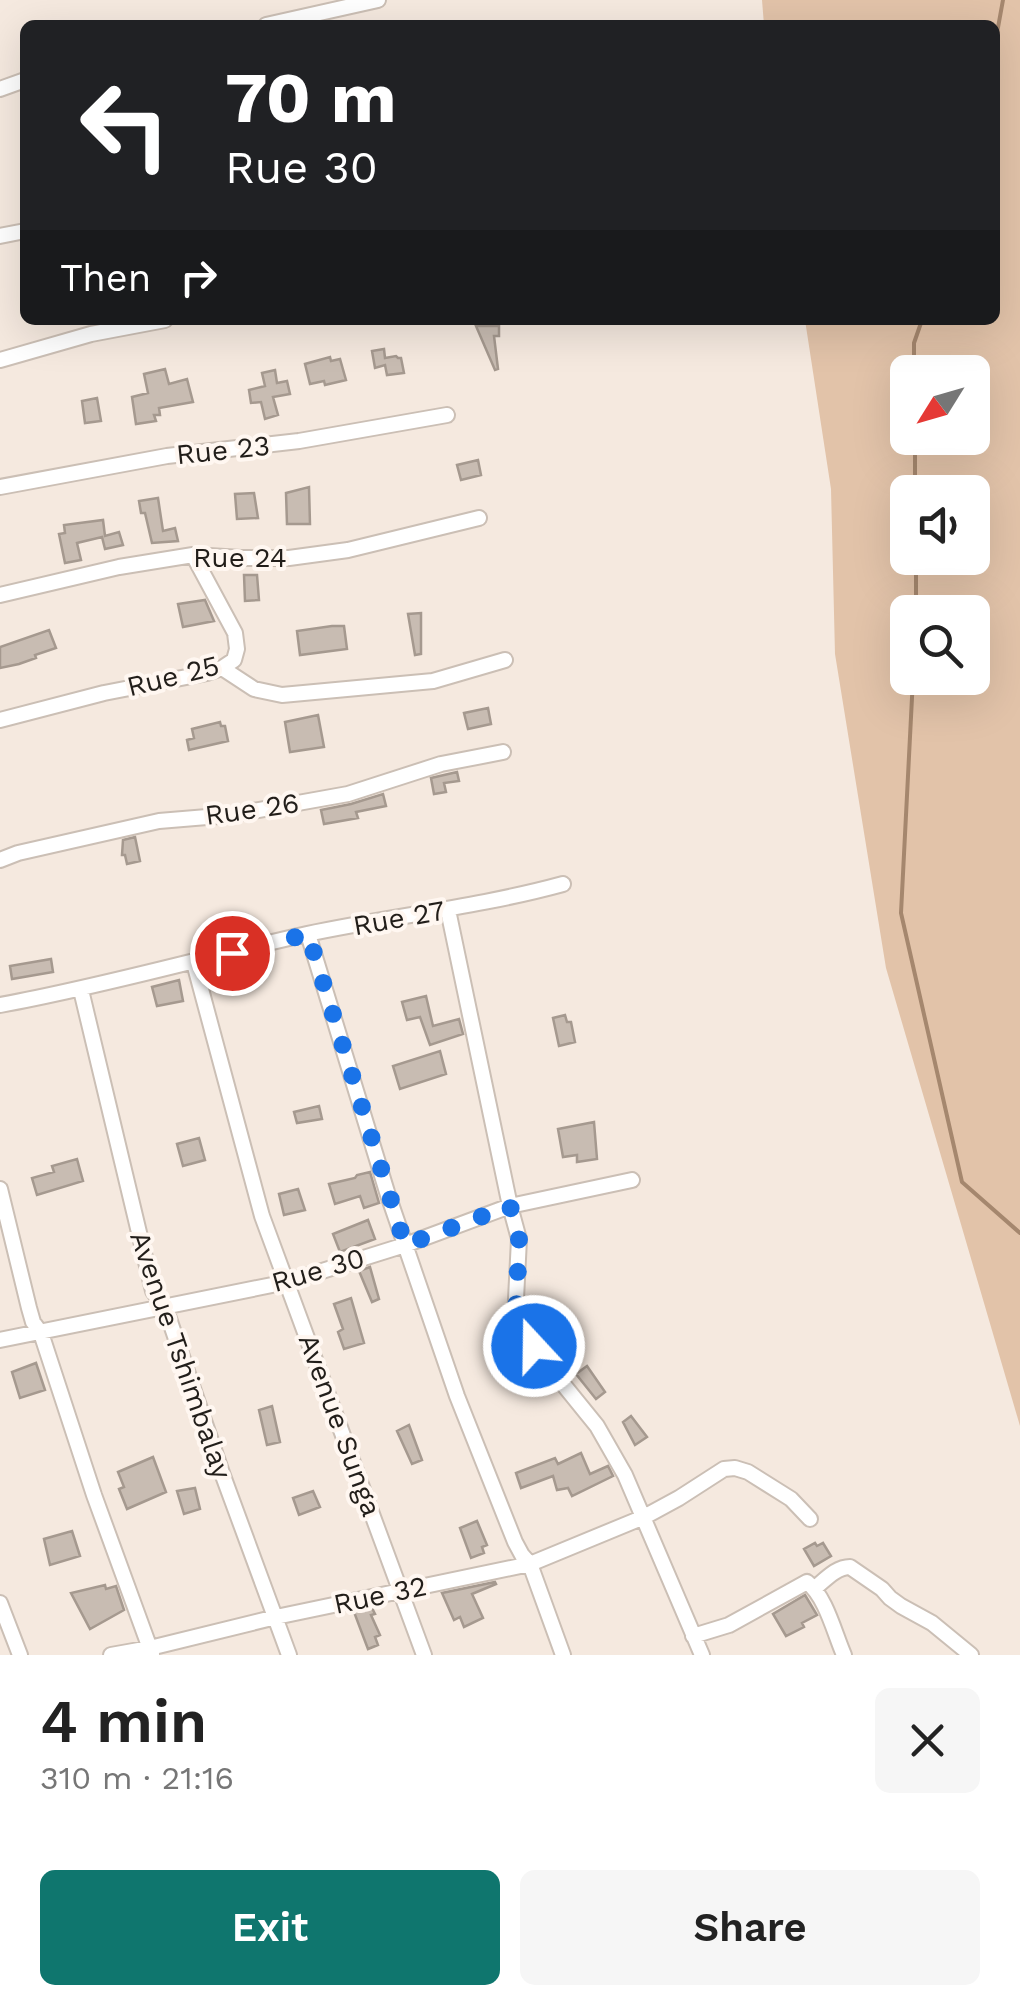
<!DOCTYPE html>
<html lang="en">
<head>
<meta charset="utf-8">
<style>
  :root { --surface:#fff; --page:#f6f6f6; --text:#222; --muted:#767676; --accent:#0f766e }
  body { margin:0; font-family:"Work Sans",sans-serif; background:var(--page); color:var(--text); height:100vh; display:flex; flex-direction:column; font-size:38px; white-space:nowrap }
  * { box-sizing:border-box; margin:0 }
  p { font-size:32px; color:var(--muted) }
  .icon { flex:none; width:55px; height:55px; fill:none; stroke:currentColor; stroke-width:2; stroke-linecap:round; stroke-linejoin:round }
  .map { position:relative; height:1655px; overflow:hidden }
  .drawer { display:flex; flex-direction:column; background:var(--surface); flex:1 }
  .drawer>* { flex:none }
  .hud { position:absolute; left:20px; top:20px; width:980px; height:305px; border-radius:15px; box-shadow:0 10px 40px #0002; background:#202124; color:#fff; overflow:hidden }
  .needle { width:65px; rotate:233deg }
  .tools { position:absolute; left:890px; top:355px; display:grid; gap:20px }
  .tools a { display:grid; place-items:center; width:100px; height:100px; border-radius:15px; background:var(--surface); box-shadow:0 10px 40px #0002; font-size:50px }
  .pin { position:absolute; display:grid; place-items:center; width:85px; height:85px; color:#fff; margin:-42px; border:5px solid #fff; border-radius:50%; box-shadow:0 2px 10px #0007 }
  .me { position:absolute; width:110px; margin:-55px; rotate:339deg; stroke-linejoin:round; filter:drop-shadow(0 0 8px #0008) }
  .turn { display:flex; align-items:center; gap:35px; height:210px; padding:0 40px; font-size:45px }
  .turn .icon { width:130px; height:130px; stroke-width:2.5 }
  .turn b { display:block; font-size:70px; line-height:85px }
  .then { display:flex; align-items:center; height:95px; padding:0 40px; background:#0003; gap:20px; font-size:38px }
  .round { display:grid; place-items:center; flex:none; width:105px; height:105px; border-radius:15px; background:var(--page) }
  .headline { display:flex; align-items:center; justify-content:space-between; height:170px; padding:0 40px }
  h1 { font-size:60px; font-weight:600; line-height:75px }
  .action { display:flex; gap:20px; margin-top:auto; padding:20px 40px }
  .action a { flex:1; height:115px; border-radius:15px; background:var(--accent); color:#fff; font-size:40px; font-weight:600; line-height:115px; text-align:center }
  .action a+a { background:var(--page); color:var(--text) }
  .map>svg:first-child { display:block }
  .green { fill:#e2c3a9; fill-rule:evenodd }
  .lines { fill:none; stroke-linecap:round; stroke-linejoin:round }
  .stream { stroke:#a5876e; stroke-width:4 }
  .building { fill:#c8bcb2; stroke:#a5998f; stroke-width:2.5 }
  .minor-casing { stroke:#cbbfb5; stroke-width:18 }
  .minor { stroke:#fff; stroke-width:14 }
  .route { stroke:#1a73e8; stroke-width:18; stroke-dasharray:0 32.4 }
  .labels { text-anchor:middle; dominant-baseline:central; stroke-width:8; stroke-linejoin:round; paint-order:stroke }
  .street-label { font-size:28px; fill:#221e1a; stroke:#fff7f1 }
</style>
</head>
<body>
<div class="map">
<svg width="1020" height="1655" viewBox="0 0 1020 1655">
  <rect width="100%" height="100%" fill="#f5e9df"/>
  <path class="green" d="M762,0H1020V1426L886,968L835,654L831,489L805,320H995V25H764ZM908,372H972V438H908ZM908,492H972V558H908ZM908,612H972V678H908Z"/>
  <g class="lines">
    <path class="stream" d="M995,44L1003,0
      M914,372V343L922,320
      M915,438V492
      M916,558V612
      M913,678L901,913L962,1182L1020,1233"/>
  </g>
  <path class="building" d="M476,326H499V336H494L498,369L495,370Z
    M384,349L385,358L396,356L398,358H401L404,373L387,375L385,365L375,368L372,351Z
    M330,357L331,361L340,359L346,380L325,385L324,381L310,384L305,364Z
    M165,369L169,384L187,379L193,402L159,408L160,415H154L156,421L136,424L132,397L148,393L144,374Z
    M275,370L277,383L287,381L290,394L273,397L278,415L265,419L261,402L251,403L249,390L265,386L262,373Z
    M97,398L101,421L85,423L82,401Z
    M478,460L481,475L461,480L457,465Z
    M309,487L310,524H287L286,493Z
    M254,493L258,518L237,519L235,494Z
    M158,498L163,531L175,528L178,541L152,543L145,513H141L139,501Z
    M103,520L105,536L119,532L123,545L105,549L102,537L77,543L81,560L65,563L59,534L65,533L64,525Z
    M244,575H257L259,600L245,601Z
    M205,600L214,621L183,627L178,604Z
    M421,613V654L415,655L408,614Z
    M332,626H344L347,649L300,655L297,631Z
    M49,630L56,648L35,655L36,658L19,664L0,668V647Z
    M488,708L491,724L468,729L464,713Z
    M318,715L324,747L290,752L285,722Z
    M220,722L221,726H225L228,741L189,750L187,740L194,738L192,729Z
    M457,772L459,781L444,783L446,792L434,794L431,778Z
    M383,794L386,806L356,812L358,818L324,824L321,810L351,804Z
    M135,837L140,861L127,864L125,855H122L123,840Z
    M51,959L53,972L12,979L10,966Z
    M179,980L183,1001L157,1006L152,987Z
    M426,996L433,1026L459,1019L463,1034L430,1045L420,1017L407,1020L402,1002Z
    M565,1015L567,1022H571L575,1042L559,1046L553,1018Z
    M440,1051L446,1074L400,1089L393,1066Z
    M319,1106L322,1119L297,1123L294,1112Z
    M594,1122L597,1159L577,1162V1155L563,1157L558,1129Z
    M199,1138L205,1160L183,1166L177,1144Z
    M77,1159L83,1181L37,1195L32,1178L54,1172L52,1166Z
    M370,1172L379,1203L364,1208L360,1196L335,1204L329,1184L355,1178L357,1175Z
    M298,1189L305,1210L284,1215L279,1194Z
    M368,1220L375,1239L340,1252L333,1234Z
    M370,1267L379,1299L372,1302L359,1271Z
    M351,1298L364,1343L344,1349L338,1332L343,1329L334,1304Z
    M36,1363L45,1390L20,1398L12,1372Z
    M587,1366L605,1392L596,1399L576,1374Z
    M272,1406L280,1442L267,1445L259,1410Z
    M631,1416L647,1437L635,1445L623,1422Z
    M409,1425L422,1460L412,1464L397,1431Z
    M581,1453L590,1474L608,1466L613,1476L572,1496L568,1488L557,1490L553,1476L521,1488L516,1473L555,1458L558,1464Z
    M153,1457L166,1492L127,1509L119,1489L124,1487L118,1472Z
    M195,1488L200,1509L184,1514L177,1491Z
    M313,1491L320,1507L299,1515L293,1498Z
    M477,1521L487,1545L482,1547L484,1553L471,1558L460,1528Z
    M72,1531L80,1556L50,1565L44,1539Z
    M815,1543L817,1546L823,1543L831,1556L814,1566L804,1549Z
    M495,1582L496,1584L472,1594L483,1618L464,1627L460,1617L454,1620L442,1593Z
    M105,1585L106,1589L116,1586L124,1610L90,1629L71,1593Z
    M805,1595L817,1615L802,1623L804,1627L786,1636L773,1614Z
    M372,1608L375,1614L371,1615L380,1635L375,1637L378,1645L368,1649L354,1612Z"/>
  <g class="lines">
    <g class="minor-casing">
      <path id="minor" d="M266,25L378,0
        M0,89L25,80
        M0,236L25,231
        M0,360L91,334L165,320
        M0,487L167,456L299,441L447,415
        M0,595L119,567L193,555L241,558H289L348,550L479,518
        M222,668L254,689L282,695L433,681L505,660
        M0,720L104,693L207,673L222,668L234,660L237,649L235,633L193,555
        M0,860L18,853L159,821L231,815L348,794L441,764L503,752
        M308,934L387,1192L457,1396L515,1542L522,1555L530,1564L563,1655
        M194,963L262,1216L424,1655
        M81,990L153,1291L165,1307L222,1473L289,1655
        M0,1005C104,986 204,957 307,934C392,916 479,907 563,884
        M632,1180L510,1206L519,1239L515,1319L520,1331L597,1426L625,1475L702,1655
        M0,1189L29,1308L33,1322L41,1333L94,1495L152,1654
        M0,1340L287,1282L405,1245L510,1206L448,910
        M815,1588C825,1580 836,1567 850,1567L882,1589L890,1598L901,1606L932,1623L971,1655
        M0,1603L20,1655
        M693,1636L729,1625L807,1582C826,1597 834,1632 844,1655
        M111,1655L150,1648L276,1617L530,1564L644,1517L679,1498L724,1469L735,1468L748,1472L791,1499L810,1519"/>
    </g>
    <use href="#minor" class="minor"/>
  </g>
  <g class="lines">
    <path class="route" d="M232,953L308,934L405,1245L510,1206L519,1239L516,1319L520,1331L534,1346"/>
  </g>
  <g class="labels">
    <g class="street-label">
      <text transform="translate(223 450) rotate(-6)">Rue 23</text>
      <text x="240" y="557">Rue 24</text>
      <text transform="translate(173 676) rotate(-14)">Rue 25</text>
      <text transform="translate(252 809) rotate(-8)">Rue 26</text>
      <text transform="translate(399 918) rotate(-10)">Rue 27</text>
      <text transform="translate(318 1270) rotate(-16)">Rue 30</text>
      <text transform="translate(181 1355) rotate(71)">Avenue Tshimbalay</text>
      <text transform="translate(340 1425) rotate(70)">Avenue Sunga</text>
      <text transform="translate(380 1595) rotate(-12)">Rue 32</text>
    </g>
  </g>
</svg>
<div class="tools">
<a><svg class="needle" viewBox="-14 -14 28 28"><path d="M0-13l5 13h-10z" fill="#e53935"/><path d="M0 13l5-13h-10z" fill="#767676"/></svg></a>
<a><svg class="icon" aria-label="sound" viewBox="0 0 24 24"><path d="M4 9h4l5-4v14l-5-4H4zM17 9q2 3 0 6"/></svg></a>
<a><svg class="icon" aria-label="search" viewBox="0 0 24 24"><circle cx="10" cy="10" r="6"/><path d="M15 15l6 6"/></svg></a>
</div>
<div class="pin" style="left:232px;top:953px;background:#d93025"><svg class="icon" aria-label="arrive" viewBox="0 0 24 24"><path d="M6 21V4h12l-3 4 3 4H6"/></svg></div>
<svg class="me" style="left:534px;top:1346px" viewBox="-20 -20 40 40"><circle r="17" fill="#1a73e8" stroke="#fff" stroke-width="3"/><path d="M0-11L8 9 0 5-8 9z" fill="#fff"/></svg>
<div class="hud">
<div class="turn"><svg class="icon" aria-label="left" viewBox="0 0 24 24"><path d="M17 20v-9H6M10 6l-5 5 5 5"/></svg><div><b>70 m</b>Rue 30</div></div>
<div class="then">Then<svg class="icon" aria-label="right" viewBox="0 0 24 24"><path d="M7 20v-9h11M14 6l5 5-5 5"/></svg></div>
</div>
</div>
<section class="drawer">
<div class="headline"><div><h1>4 min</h1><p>310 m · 21:16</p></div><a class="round"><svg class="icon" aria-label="close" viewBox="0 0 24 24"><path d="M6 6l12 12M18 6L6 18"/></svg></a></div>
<div class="action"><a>Exit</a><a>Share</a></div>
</section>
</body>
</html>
